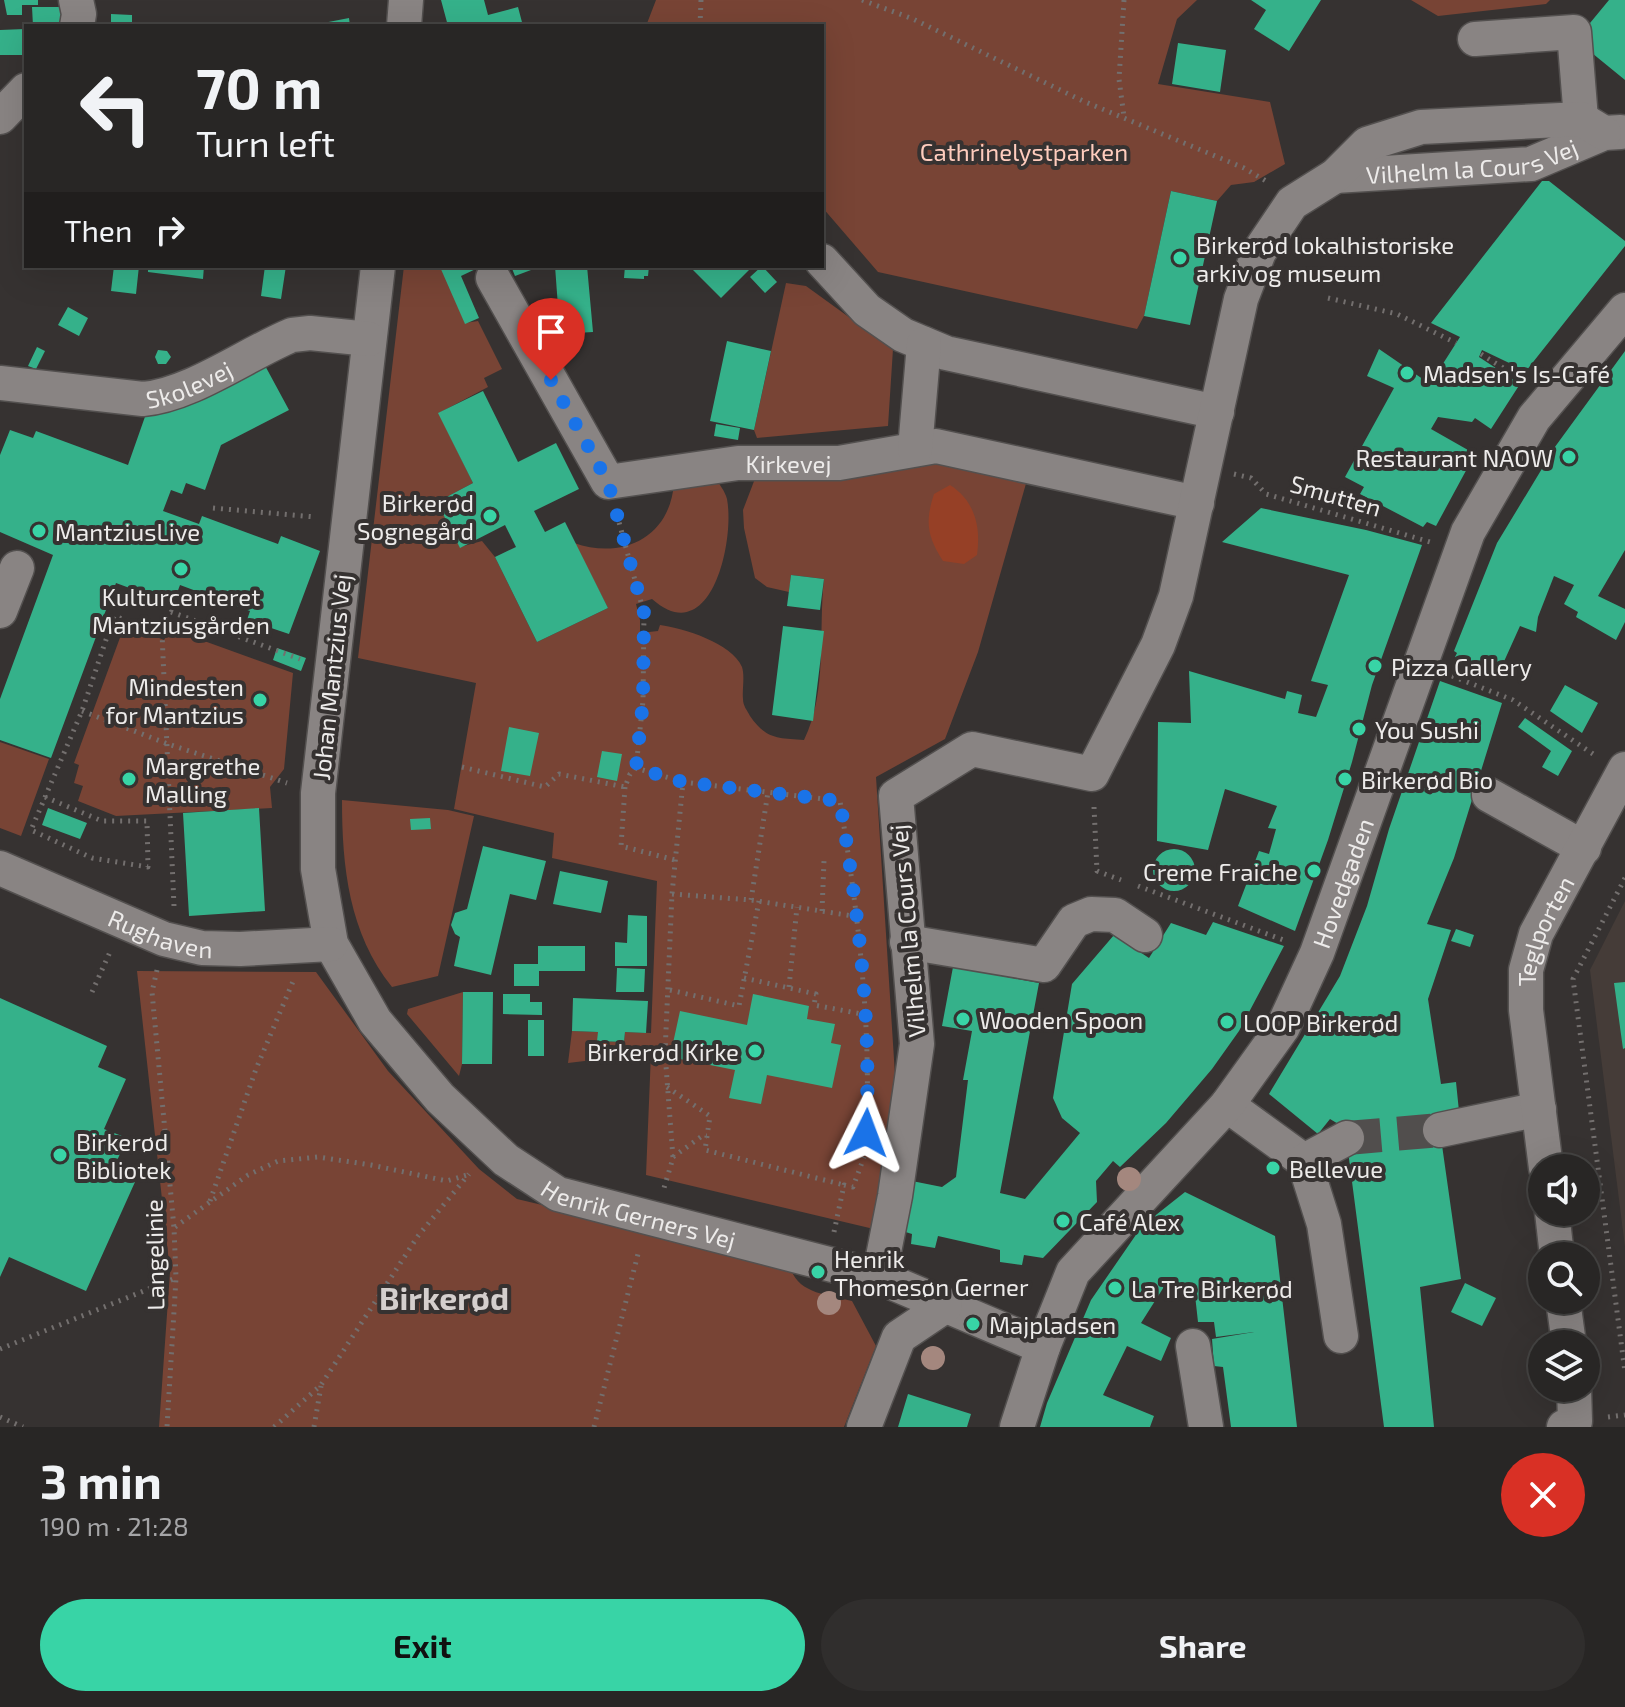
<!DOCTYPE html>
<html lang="en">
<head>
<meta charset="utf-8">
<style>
  :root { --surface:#282625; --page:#302e2d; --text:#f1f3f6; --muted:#a5a5a7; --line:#444342; --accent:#38d4a6 }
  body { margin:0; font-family:"Exo 2",sans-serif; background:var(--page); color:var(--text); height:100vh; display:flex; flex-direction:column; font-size:30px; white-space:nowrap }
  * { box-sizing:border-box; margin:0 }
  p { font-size:26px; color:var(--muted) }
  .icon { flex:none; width:44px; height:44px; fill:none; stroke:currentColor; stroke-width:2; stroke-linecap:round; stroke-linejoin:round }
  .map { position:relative; height:1427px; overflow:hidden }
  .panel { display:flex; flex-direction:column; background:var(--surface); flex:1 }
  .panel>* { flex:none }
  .top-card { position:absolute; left:24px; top:24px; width:800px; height:244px; border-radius:0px; box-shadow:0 8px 32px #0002,0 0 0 2px var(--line); background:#282625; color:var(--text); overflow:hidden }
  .buttons { position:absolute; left:1528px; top:1154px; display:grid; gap:16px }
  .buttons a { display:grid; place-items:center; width:72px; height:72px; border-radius:50%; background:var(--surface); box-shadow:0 8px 32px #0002,0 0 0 2px var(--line); font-size:40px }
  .pin { position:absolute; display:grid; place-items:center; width:68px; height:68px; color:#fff; margin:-82px -34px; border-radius:50% 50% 50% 0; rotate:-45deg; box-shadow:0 0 8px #0007 }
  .pin .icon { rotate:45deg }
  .me { position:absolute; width:88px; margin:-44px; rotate:3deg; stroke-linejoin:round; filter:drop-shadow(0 0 6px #0008) }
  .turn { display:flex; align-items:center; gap:28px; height:168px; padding:0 40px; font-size:36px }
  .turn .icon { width:104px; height:104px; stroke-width:2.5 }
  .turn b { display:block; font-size:56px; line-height:68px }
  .then { display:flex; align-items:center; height:76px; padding:0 40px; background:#0003; gap:16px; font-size:30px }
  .round { display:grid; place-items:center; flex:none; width:84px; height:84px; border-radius:42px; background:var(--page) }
  .head { display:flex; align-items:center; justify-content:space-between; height:136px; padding:0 40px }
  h1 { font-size:48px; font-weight:700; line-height:60px }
  .primary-button { display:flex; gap:16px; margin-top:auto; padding:16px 40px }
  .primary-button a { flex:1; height:92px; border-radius:48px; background:var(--accent); color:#111; font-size:32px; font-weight:700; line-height:92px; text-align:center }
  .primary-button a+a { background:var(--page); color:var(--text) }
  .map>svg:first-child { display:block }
  .built { fill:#453c38 }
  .green { fill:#784435 }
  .water { fill:#964026 }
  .building { fill:#35b18a }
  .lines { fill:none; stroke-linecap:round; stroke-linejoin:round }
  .minor-tunnel { stroke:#514e4d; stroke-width:34; stroke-dasharray:34 17; stroke-linecap:butt }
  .minor-casing { stroke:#53504f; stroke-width:37 }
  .path { stroke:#736f6e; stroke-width:5; stroke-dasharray:2 6; stroke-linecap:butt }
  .minor { stroke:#898483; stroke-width:34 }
  .tree { fill:#a4877e }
  .route { stroke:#1a73e8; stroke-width:14; stroke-dasharray:0 25.2 }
  .poi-dot { fill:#38d4a6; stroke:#363231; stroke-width:3 }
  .labels { text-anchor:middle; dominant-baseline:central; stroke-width:8; stroke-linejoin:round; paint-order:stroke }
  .park-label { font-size:24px; fill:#feccbd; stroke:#363231 }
  .street-label { font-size:24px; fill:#edebea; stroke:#363231 }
  .poi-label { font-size:24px; fill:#edebea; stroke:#363231; text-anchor:start }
  .district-label { font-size:32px; font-weight:bold; fill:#d4cfcd; stroke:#363231 }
</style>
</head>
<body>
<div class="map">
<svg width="1625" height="1427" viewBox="0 0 1625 1427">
  <rect width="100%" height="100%" fill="#363231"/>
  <path class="built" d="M1625,901V1247L1590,970Z"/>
  <path class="green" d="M656,0H1197L1177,19L1158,84L1270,102L1285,164L1254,182L1231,185L1217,201L1171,191L1144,316L1137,329L878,272L822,207V26H646Z
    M1411,0H1550L1546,4L1438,16Z
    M404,266H441L465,323L478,321L502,369L484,378L488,387L439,413L473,483L437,502L460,547L482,541L495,557L537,642L608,608L574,543C622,560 670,538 674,483L715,477C719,484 725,491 727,499C735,541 711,651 652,599L636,604L640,620V633L658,631L660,625C683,628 732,643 742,667C745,676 742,690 743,699C743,706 747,710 750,716C766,739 777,738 804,740C828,691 818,632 824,579L791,575L789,592L767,587L755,578L744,528L743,510L756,476L911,454L1027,480L978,652L945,739L876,777L895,1075L878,1230L646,1175L651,1053L568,1063L572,1031L598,1032V1041L624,1042L625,1032L651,1033L657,881L552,858L554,833L454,809L476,683L358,658Z
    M786,283L806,286L893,349L888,426L757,438L754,430Z
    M125,624L164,640L171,629L293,673L284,769L270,787L272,808L116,816L78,801L83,786L74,783L79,765L74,763Z
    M0,742L49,759L21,836L0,828Z
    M342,800L448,810L474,816L438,976L392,987C349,933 342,867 342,800Z
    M137,971L316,972L388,1071L479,1169L517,1199L790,1264C794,1293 828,1295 852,1301L876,1346L844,1427H159L170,1272Z
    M463,992L462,1064L459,1076L407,1014L408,1009Z"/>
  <path class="water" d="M950,485C975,501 981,527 977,555L964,564L943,561C927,536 925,522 934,494Z"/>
  <path class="building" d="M4,0H38V5H22V15H7Z
    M441,0H484L488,15L518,7L523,26H448Z
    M1251,0H1321L1289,51L1254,29L1266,10Z
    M1609,0H1625V80L1576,40Z
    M32,7H60L68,11L58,26H33Z
    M111,14L132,15V26H111Z
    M349,18L350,26H313V25Z
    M25,29L26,55H0V30Z
    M1178,43L1226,50L1220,92L1172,84Z
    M1542,181H1549L1625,241V246L1526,371L1482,350L1479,357L1520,384L1491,429L1475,418L1472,422L1438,417L1431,429L1475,454L1436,526L1427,522L1423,527L1360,494L1364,487L1345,477L1394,388L1367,376L1379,349L1430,384L1460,337L1431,323Z
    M1171,191L1217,201L1190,325L1144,316Z
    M114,266H139L136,294L111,291Z
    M148,266H204L203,279L148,272Z
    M265,266H286L281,299L261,296Z
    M482,266L461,276L479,318L465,324L440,267Z
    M511,266H530L531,270L515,276Z
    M555,266H587L593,332L560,334Z
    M625,266H649L648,276H644V279L624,278Z
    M689,266H753L721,298Z
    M762,266L777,282L765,293L750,277Z
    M68,307L88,318L79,336L58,325Z
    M727,341L771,351L754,430L710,421Z
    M37,347L45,351L36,369L28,366Z
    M158,350L167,351L171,357L166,364H158L155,357Z
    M1625,351V550L1598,596L1625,609V622L1616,640L1576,617L1578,612L1564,604L1574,585L1554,576L1538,617L1536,632L1520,626L1497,677L1455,657L1457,653L1454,651L1497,543L1543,467L1541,466Z
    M262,360L289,410L221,445L205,490L186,483L182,494L171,490L163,511L199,524L202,516L278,544L281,536L320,551L289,634L247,620L250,611L180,585L173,604L116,583L51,758L0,740V699L53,555L0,532V455L10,430L33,438L36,431L128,465L147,411L157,414Z
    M483,391L518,462L556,443L579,489L534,511L545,532L565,522L608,608L537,642L495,557L516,547L505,525L460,548L437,502L473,483L438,413Z
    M716,424L740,428L738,440L714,436Z
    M1261,508L1366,530L1422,545L1372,685L1352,762L1328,840L1295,931L1238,906L1259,851L1269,854L1276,829L1268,828L1277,806L1225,789L1208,850L1157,841L1158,722L1191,723L1189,671L1285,699L1287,691L1302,695L1298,713L1316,717L1328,685L1311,681L1349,575L1222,542Z
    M791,575L824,579L820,610L787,606Z
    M783,626L824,631L813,721L772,715Z
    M277,648L306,658L301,671L273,660Z
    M1440,681L1502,703L1454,858L1427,924L1451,930L1428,999L1441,1084L1456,1082L1460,1121L1439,1124L1461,1279L1420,1287L1434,1427H1384L1345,1128L1330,1119L1318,1134L1269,1094L1340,976L1367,906L1389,829Z
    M1565,685L1598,703L1582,733L1550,711Z
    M1525,718L1572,751L1558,776L1542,767L1551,751L1518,727Z
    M509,727L539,733L530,776L501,771Z
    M602,751L622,754L617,781L597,777Z
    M48,808L87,823L80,839L42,825Z
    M259,808L265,911L189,916L183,813Z
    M430,818L431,829L411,830L410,819Z
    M483,846L546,861L536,900L510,894L491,975L454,966L460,937L455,934L451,925L455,913L467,909Z
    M1153 870a21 21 0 1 1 42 0a21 21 0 1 1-42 0Z
    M560,871L608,881L601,913L553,904Z
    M628,915L647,916V966H615V942L627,943Z
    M1213,922L1284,946L1239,1031L1212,1069L1166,1123L1120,1167L1113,1161L1096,1181L1097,1202L1043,1258L1024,1255L1022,1265L1000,1262V1250L938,1236L935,1248L911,1244L912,1234L899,1230L912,1181L942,1187L956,1177L968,1080H963L972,1031L942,1026L953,967L1039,983L1000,1193L1025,1199L1080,1133L1062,1118L1053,1098L1072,984L1114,935L1149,958L1171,923L1206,935Z
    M1456,929L1474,935L1470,947L1451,941Z
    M538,946H585V971H539V986H514V964H538Z
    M617,968L645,969L644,992H616Z
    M1625,982V1048L1623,1049L1614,983Z
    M463,992H493L492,1064H462Z
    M503,994H530V1002H542V1015L503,1014Z
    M753,994L809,1006L807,1019L835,1024L831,1043L841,1045L832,1088L767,1075L761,1104L729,1098L735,1070L670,1057L680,1011L747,1025Z
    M0,998L107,1046L98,1067L126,1079L104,1129L127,1138L112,1172L135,1182L86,1291L9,1257L0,1277Z
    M573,998L648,1001L646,1033L625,1032L624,1042L597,1041L598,1032L572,1031Z
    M528,1020H544V1056H528Z
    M1185,1192L1275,1236L1297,1427H1231L1223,1367L1214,1366L1212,1339L1254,1332L1216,1337L1214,1322H1198L1195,1295L1167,1282L1141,1323L1171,1338L1161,1361L1127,1346L1103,1395L1154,1416L1150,1427H1040L1047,1403L1091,1300L1142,1226Z
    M1465,1283L1496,1298L1482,1326L1451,1312Z
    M908,1394L971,1414L967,1427H898Z"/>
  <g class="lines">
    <path class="minor-tunnel" d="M1347,1138L1440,1130"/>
    <g class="minor-casing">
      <g id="minor">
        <path d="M76,0L79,14L77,26"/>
        <path d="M404,26L406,0"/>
        <path d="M1475,39L1574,32L1581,119"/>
        <path d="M0,117L26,90"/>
        <path id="s1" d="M1335,176L1531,164L1604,133L1621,132"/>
        <path d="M822,261L867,310L903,335L946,353L1217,412"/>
        <path id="s2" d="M378,266L318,793V869L331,944L375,1021L440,1098L506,1160L558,1194L879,1277L1043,1347"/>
        <path id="s3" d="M493,278L608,482L738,463H839L936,446L1197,503"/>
        <path id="s4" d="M0,383L143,399C191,395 246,354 292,335L310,333L369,339"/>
        <path d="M915,449L924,344"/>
        <path d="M0,611L17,568"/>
        <path d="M1489,795L1584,848"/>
        <path id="s5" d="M0,868L164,939L202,948L240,949L331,944"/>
        <path d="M907,942L1044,965L1074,921L1091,914L1115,915L1145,935"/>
        <path d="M1227,1105L1304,1161L1324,1224L1341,1336"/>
        <path d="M1440,1130L1539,1109"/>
        <path d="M1304,1161L1347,1138"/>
        <path id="s6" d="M1546,1168L1526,1010V970L1536,934L1625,769"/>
        <path d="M1552,1212L1557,1256"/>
        <path d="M879,1277L895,1196L917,1044L896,796L972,749L1092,774L1158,645L1176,596L1241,299L1259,252L1292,203L1335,176L1367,144L1421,127L1581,119L1604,133"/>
        <path d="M1563,1300L1569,1344"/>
        <path d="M1193,1346L1206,1427"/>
        <path d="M864,1427L899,1337L945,1306"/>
        <path id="s7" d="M1017,1427L1043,1347L1073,1272L1227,1105L1283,1027L1317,953L1468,532L1534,418L1625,310"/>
        <path d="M1564,1427L1575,1421L1574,1388"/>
      </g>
    </g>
    <path class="path" d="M862,0L913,19L1083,101L1244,168L1266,181
      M1124,0L1119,79L1124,117
      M700,26L701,0
      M1328,298L1397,314L1456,343
      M1481,354L1524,381
      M1234,474L1251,478L1266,494L1430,542
      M213,508L315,517
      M617,515L644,613L643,701L636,768L683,782L672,894L665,1053L673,1158L664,1188
      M1452,676L1513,700L1596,756
      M82,711L168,744L287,783
      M462,767L545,787L559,774L625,787L630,774L636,768
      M683,782L840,801C858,914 872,1025 866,1140
      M625,787L621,846L675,860
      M45,797L102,821H147L148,867L92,858L31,830L82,711L114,616L162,633
      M1094,807L1097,871L1121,880
      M1625,878L1573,979L1625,1372
      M1138,886L1286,941
      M672,894L751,900L859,917
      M751,900L768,792
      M174,906L162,633L171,612L300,659
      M822,911L824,861
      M157,970L152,992L174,1228L176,1278L167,1427
      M744,978L816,994L814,1005L867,1015
      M789,987L797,907
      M670,990L739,1006L759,901
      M92,992L110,952
      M667,1087L710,1116L705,1150L844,1185
      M673,1157L702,1136H707
      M210,1201L256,1069L294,979
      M175,1227L248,1175L278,1161L318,1157L371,1165L447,1181L470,1174
      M834,1232L844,1185L853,1187L864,1157
      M0,1349L176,1278
      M0,1417L23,1427
      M1608,1417L1625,1415
      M274,1427L321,1385L418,1236L469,1174
      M314,1427L321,1386
      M594,1427L639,1250"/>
    <use href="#minor" class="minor"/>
  </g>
  <g class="tree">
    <circle cx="1129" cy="1179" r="12"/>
    <circle cx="829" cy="1303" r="12"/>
    <circle cx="933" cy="1358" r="12"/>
  </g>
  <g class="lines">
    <path class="route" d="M551,380L608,482L644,613L643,701L636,768L683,782L840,801C858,912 872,1021 866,1133"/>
  </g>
  <g class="poi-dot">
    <circle cx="1180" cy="258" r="8"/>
    <circle cx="1407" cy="373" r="8"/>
    <circle cx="1569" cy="457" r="8"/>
    <circle cx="490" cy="516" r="8"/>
    <circle cx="39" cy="531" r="8"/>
    <circle cx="181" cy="569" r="8"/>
    <circle cx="1375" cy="666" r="8"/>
    <circle cx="260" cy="700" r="8"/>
    <circle cx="1359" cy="729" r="8"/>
    <circle cx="129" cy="779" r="8"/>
    <circle cx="1345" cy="779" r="8"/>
    <circle cx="1314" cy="871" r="8"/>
    <circle cx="963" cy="1019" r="8"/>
    <circle cx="1227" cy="1022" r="8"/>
    <circle cx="755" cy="1051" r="8"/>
    <circle cx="60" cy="1155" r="8"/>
    <circle cx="1273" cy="1168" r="8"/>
    <circle cx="1063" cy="1221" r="8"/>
    <circle cx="818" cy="1272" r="8"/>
    <circle cx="1115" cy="1288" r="8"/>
    <circle cx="973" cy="1324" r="8"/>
  </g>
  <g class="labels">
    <g class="park-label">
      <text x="1024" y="151">Cathrinelystparken</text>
    </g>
    <g class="street-label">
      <text stroke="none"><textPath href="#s1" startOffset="138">Vilhelm la Cours Vej</textPath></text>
      <text stroke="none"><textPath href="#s4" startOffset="192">Skolevej</textPath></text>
      <text stroke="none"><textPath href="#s3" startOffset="416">Kirkevej</textPath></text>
      <text transform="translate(1336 495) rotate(16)">Smutten</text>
      <text transform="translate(331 677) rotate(-84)">Johan Mantzius Vej</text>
      <text stroke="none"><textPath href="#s7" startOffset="644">Hovedgaden</textPath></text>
      <text stroke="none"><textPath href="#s5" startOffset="174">Rughaven</textPath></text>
      <text transform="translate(907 931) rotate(-95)">Vilhelm la Cours Vej</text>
      <text stroke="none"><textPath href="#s6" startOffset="242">Teglporten</textPath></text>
      <text stroke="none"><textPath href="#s2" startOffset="1108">Henrik Gerners Vej</textPath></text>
      <text transform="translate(154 1255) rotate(-91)">Langelinie</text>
    </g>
    <g class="poi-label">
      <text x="1196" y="244">Birkerød lokalhistoriske<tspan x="1196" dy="28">arkiv og museum</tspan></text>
      <text x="1423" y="373">Madsen's Is-Café</text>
      <text x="1553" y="457" text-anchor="end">Restaurant NAOW</text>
      <text x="474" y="502" text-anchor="end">Birkerød<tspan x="474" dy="28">Sognegård</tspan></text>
      <text x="55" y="531">MantziusLive</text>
      <text x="181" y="596" text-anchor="middle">Kulturcenteret<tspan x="181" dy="28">Mantziusgården</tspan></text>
      <text x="1391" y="666">Pizza Gallery</text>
      <text x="244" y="686" text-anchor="end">Mindesten<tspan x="244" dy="28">for Mantzius</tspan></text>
      <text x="1375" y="729">You Sushi</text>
      <text x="145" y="765">Margrethe<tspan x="145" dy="28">Malling</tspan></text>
      <text x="1361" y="779">Birkerød Bio</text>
      <text x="1298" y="871" text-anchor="end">Creme Fraiche</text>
      <text x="979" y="1019">Wooden Spoon</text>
      <text x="1243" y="1022">LOOP Birkerød</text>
      <text x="739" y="1051" text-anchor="end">Birkerød Kirke</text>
      <text x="76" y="1141">Birkerød<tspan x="76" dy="28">Bibliotek</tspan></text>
      <text x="1289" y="1168">Bellevue</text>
      <text x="1079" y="1221">Café Alex</text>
      <text x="834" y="1258">Henrik<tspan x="834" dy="28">Thomesøn Gerner</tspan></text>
      <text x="1131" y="1288">La Tre Birkerød</text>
      <text x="989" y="1324">Majpladsen</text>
    </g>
    <g class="district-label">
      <text x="444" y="1297">Birkerød</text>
    </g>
  </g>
</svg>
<div class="buttons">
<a><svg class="icon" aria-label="sound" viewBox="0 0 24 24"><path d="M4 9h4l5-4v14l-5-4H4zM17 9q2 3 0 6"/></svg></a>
<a><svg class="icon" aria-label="search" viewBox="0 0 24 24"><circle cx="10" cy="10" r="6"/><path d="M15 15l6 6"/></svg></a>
<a><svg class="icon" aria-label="layers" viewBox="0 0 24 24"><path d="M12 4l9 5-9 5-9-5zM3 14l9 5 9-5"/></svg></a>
</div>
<div class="pin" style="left:551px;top:380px;background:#d93025"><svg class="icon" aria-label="arrive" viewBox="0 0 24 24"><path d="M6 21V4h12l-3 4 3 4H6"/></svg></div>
<svg class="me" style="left:866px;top:1133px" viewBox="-20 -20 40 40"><path d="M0-17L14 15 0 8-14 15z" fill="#1a73e8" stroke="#fff" stroke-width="4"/></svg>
<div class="top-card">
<div class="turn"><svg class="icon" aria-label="left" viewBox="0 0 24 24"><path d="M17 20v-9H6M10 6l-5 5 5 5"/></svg><div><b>70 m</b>Turn left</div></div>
<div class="then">Then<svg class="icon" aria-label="right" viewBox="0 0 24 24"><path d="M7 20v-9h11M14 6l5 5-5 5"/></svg></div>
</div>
</div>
<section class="panel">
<div class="head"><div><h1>3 min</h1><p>190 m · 21:28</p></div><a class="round" style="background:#d93025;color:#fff"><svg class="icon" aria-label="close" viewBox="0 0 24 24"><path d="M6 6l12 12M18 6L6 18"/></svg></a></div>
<div class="primary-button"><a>Exit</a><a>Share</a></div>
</section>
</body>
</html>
